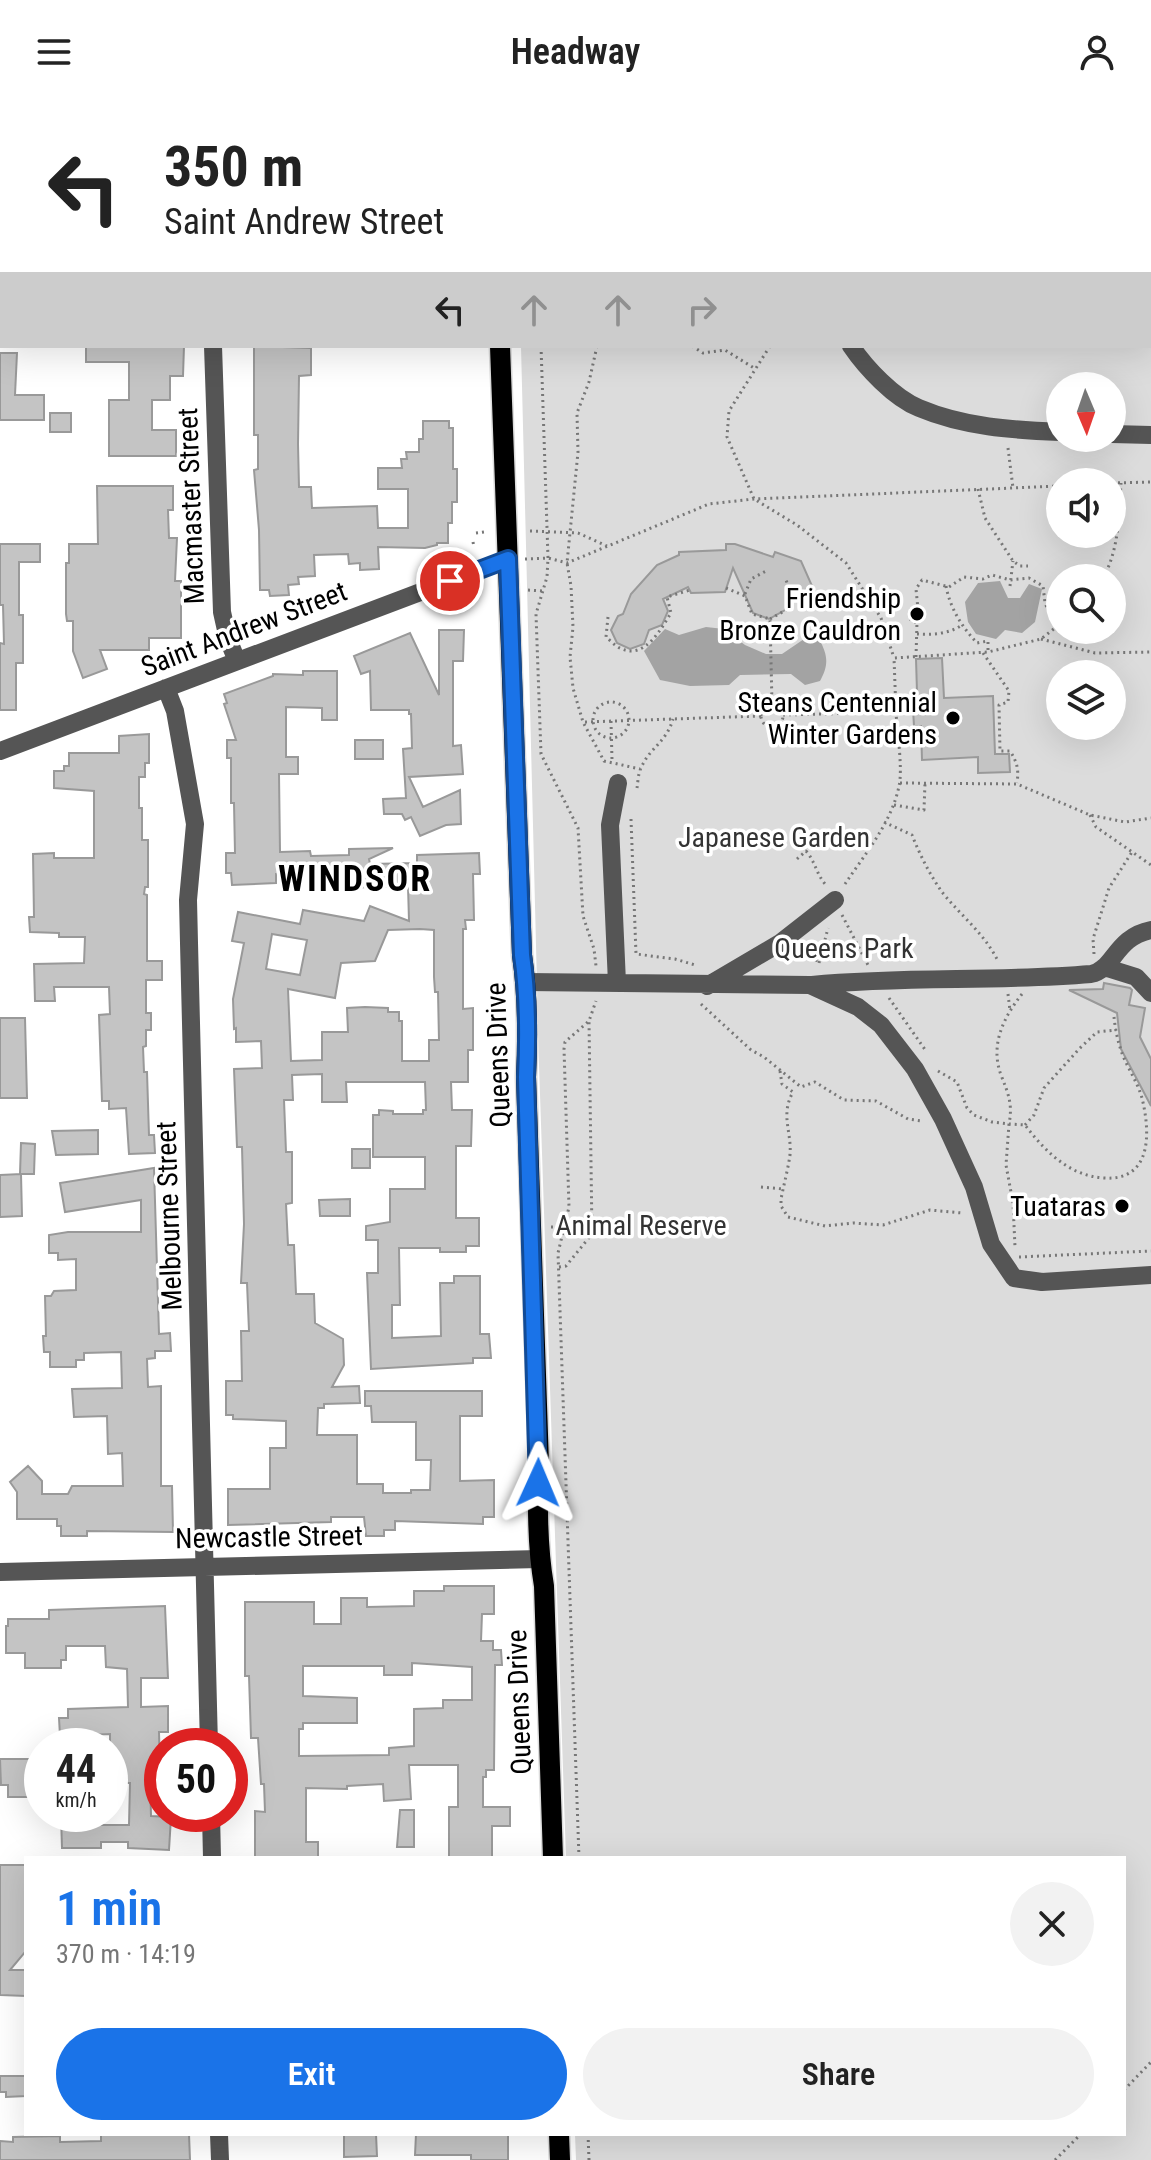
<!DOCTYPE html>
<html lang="en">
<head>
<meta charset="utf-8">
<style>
  :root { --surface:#fff; --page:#f2f2f2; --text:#222; --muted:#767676; --accent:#1a73e8 }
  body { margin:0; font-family:"Roboto Condensed",sans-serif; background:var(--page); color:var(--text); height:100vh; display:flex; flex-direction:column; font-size:30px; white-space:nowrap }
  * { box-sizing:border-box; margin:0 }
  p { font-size:26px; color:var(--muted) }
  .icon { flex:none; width:44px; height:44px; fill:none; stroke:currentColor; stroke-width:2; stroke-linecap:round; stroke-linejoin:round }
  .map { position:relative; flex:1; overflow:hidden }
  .details { position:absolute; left:24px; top:1752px; width:1102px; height:280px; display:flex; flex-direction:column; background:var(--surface); border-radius:0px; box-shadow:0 8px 32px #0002 }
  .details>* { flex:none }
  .guide { position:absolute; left:0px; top:0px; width:1152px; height:244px; box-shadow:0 8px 32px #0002; background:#fff; color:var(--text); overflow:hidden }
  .needle { width:52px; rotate:178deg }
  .controls { position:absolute; left:1046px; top:268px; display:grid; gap:16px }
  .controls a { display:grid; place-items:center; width:80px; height:80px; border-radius:50%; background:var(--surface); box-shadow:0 8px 32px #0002; font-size:40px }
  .speed { position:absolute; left:24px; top:1624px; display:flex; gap:16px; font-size:40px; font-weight:700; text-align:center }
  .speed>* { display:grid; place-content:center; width:104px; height:104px; border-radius:50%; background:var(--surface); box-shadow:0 8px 32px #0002; line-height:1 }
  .speed small { font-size:20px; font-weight:400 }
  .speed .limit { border:12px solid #d22; background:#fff; color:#111 }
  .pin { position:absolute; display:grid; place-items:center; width:68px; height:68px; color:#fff; margin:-34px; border:4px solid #fff; border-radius:50%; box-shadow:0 2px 8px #0007 }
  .me { position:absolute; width:88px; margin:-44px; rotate:1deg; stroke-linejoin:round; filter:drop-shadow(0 0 6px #0008) }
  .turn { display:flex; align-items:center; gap:28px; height:168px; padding:0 32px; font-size:36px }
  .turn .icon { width:104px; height:104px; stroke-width:2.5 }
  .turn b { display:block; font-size:56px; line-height:68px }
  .lanes { display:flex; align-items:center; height:76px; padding:0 32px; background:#0003; justify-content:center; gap:40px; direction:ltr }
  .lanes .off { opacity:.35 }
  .round { display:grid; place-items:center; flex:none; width:84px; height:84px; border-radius:42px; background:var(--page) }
  .overview { display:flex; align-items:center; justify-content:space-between; height:136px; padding:0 32px }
  h1 { font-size:48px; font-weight:600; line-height:60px; color:var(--accent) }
  .action { display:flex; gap:16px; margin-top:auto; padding:16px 32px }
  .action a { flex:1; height:92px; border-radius:48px; background:var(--accent); color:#fff; font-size:32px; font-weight:600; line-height:92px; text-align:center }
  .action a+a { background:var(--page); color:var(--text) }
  header { display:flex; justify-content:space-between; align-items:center; height:104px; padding:0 32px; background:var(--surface); font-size:36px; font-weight:600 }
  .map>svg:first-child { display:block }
  .green { fill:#dcdcdc; fill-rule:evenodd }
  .water { fill:#a3a3a3 }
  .building { fill:#c4c4c4; stroke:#999; stroke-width:2; fill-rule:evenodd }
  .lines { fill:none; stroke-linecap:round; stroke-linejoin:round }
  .major-casing { stroke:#dbdbdb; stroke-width:23 }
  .path { stroke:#777; stroke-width:3; stroke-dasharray:2 4; stroke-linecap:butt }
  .minor { stroke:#555; stroke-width:18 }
  .major { stroke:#000; stroke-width:20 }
  .route-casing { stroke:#114b97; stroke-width:20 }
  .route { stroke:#1a73e8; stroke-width:14 }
  .poi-dot { fill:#000; stroke:#fff; stroke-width:3 }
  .labels { text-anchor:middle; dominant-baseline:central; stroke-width:7; stroke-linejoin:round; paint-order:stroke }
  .street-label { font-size:28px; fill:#000; stroke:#fff }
  .poi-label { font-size:28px; fill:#000; stroke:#fff; text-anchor:end }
  .park-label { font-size:28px; fill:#333; stroke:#fff }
  .district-label { font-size:36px; font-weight:bold; letter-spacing:2px; fill:#000; stroke:#fff }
</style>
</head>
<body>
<header><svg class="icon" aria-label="menu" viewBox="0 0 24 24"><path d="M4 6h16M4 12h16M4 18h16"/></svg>Headway<svg class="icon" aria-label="person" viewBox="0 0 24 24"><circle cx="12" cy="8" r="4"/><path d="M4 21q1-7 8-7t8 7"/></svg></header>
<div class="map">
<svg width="1151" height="2056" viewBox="0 0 1151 2056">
  <rect width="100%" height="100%" fill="#fff"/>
  <path class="green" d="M515,0H1151V2056H576L575,2030H1124V1754H566L539,961L521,242H1150V2ZM1060,282H1112V334H1060ZM1060,378H1112V430H1060ZM1060,474H1112V526H1060ZM1060,570H1112V622H1060Z"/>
  <path class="water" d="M1000,477L1008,494H1020L1029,480L1042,485L1035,518L1022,529L1005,526L996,535L976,530L968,518L965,498L978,479Z
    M706,523L724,525L745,541L766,550H782L807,533L819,535C828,551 829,561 820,577L805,581L791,570L740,571L729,581L690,582L660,576L644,547L665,525L679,531Z"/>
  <path class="building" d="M86,242H184L183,272H170V296H152V326H176V352H109V296H129V258H86Z
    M254,242L311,244V271L299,272L298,340L299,383H311L312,404L377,402L378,424H408V385H378V364H402L401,355H407L406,348H419V335H423V317H449V324H453V365H457V398H452V419H448V439H437V441L425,444L378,443L379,465L360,466V459L349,460L348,450L314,451L315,472L298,473L299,480L288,481L289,491L270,492L269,486H260L259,426L254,366L258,365V331H254Z
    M0,249H17L15,291H44V316H0Z
    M50,309H71V328H50Z
    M97,382H173V406H168L169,434H177L175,477H181V534H149V546H100L107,565L83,574L73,547V517H67L66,510V459H69V440H98Z
    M0,440H40V458H19V511H23V559H16V606H0V539L4,540L3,501H0Z
    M726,440H735L773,453L775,448L801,457L816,491L790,492L785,506L769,515L753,509L733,464L725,488L691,489L688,483L663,495L668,507L662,521L649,526L644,540L630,545L617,539L611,526L618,512L623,510L631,490L657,461L679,451V448L726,446Z
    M439,526H464L463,557H453V642L461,641L463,670L409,673L423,703L460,686L461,720L446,721L420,732L411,713L405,716L402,710H384L383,695L406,694L403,645L412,644L411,610H409V606H371L370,567L361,570L354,552L410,529L439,591Z
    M942,554L944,594L993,592L995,650H1009L1010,668L978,669V653L922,656L921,622H914L912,588H917L916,555Z
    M303,567H337V616H322V604L286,603V653H298V670H279L280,748L310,747L311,752L349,751V745L393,744L369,755L370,760L417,759V751L479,749L480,770H473L474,816H465L466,825H463V905L473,904V946H468V978H451L452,1006H472L471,1042H456V1114H479V1142H466V1148H440V1144H399L400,1201H392V1234L441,1232L440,1179H454V1172H480V1230H489L491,1254H473V1259L371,1265L367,1169H378V1136H366V1122L390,1118V1085H425V1053H373V1011H379V1006L393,1007V1010H423V1006H426L425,978H346L347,998H322V970L292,971L293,996H284L286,1048H292V1099L286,1100L288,1141H294L296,1190H314L315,1219L343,1235L344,1261L332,1283L359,1282L360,1299L324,1300V1304H318L317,1331H357V1380H383V1389H411V1386H430L431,1356H416V1318H372L371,1302H365V1287H482V1312H460V1377L494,1376V1413H483V1420L395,1417V1426H384V1432H366L364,1413H331V1418L228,1421V1385H270V1344H286V1317L233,1315V1311H226V1277H242L241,1227H249L247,1179H241L244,1120L242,1043H237L234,965L262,964L261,937L236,938V924L234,925L233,895L244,839L232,837L238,808L300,820L303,806L364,817L370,802L409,817L408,782L309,785V769L276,770V779L232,781L231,769H226V749H235L234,699H231V654H227V636H236L224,600L227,599L224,590L273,572V570L303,571ZM420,825L434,826V873L435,888H438L439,936H429V957H402V917H399V908H388V904L365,903L347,904L348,928H322V956L291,957L288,885L335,894L341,859L375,857L388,826ZM272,830L307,836L300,871L266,865Z
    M149,630V659H145V673H139V704H142V736H148V783H145L144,790L147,791V857H162V876H146V909H151V926H146V942L143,943L144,968H147L149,1031H154L155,1049L129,1050L126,1004L109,1005V997H102L99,911L110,910L109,883H54L55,897H35L34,860L84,859L85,833H59V829L30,828L29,813H34L33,750L54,749V754H94V687L54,684V667H64V662H69V649H119V632Z
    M355,636H383V655H355Z
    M1104,879L1130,884L1132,886L1129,901L1145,904L1140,933L1151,955V1002L1121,945L1117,909L1069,886L1103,885Z
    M0,914H25L27,994H0Z
    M98,1026V1050L56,1051L52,1027Z
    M21,1039L35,1040L34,1070H20Z
    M352,1045H370V1064H352Z
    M154,1064L159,1230L170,1229L171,1247H155V1254L147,1255L148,1283L161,1282V1382H172L173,1428L87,1427V1432H61V1422H57V1415H17V1388L10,1378L28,1362L42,1377V1390H68L72,1382H123L122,1349L108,1350L107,1312L74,1313L72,1285L122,1284L121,1248L84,1249V1256H76V1263H50V1248H44L43,1232H46L45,1192H51L54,1187L76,1186V1155L58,1156V1149H49V1131L68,1128H141V1096L65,1108L60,1079Z
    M21,1070L22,1112L0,1113V1071Z
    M350,1095V1112H320L319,1096Z
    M444,1482H494V1510H482L481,1537H493V1546H501L502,1561H495L494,1666H486V1673H483V1703H510V1722H492V1754H449V1703H458V1661H409L411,1695L384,1697L383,1680L347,1682V1685L306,1684V1738H318V1754H255V1707L265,1708L264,1680H261L258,1634H251L249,1572H245V1498H314V1520H341V1494H367V1503L414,1502V1487H444ZM412,1559L472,1563V1596H443V1604L414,1605V1642L389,1644V1651L299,1652V1625H303V1619H357V1594L303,1592V1562H384V1571H412Z
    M165,1502L168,1574H141V1603L168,1602V1628H159L160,1666H154V1673H150L151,1712L171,1713L169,1746L128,1744V1738H101V1744H62L61,1712H101V1721H129L130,1679H123V1671H110V1630L60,1632L59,1614H68V1605L128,1603L127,1565L106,1563L105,1542H66V1556H61V1564H25V1549H6V1522H8V1515H49V1506Z
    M0,1655H42V1681H31V1693H8V1681H1Z
    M400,1706H414V1743H397Z
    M0,1761H26V1847L10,1866H26V1892L0,1891Z
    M0,1972H26V1992L6,1993V1988H0Z
    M101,2030H189L190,2056H0V2037L13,2038V2033L60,2032V2038L101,2037Z
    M344,2030H376L377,2052L344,2053Z
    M416,2030H508V2056H471V2051H415Z"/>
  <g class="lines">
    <g class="major-casing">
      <path id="major" d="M492,0V2
        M500,242L522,851C528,892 528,932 526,973L539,1360C537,1401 537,1441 544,1482L553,1754
        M559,2030L560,2056"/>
    </g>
    <path class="path" d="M534,0V2
      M541,242L548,454L547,473L536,510L541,650L578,724L583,812L594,845L596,862
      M597,242L589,278L577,309L578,348L567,459L571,482L573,523L570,553L573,584L583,618L604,657L640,665
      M692,242L703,249L725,246L754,264
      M770,242L729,307L727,333L754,395L797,421L846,459L881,514L894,554
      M1008,344L1013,384
      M1112,379L1151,378
      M978,385L985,414L1013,457L1020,462H1028
      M530,427L578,429L607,442
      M476,429L484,428
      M473,438L474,443
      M525,455L548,454L567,459L709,400L754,395L1060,382
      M1103,474C1119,446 1119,411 1121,379
      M946,482C950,504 962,523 977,539L988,537V547
      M1010,482L1013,457
      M726,484L745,492L752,510L770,515L772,600
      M528,486L543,487
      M745,490L751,475L768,466
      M608,513L606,533C611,537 616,543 622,545C645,555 661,525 671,509L667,493L690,486
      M770,515L786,506L792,490L785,474
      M247,526L249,521
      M917,530C932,531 949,530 962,521
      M1041,535L1095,549L1151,548
      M207,541L209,542
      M983,549L1009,587L1008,598L999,601L1000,647H1010C1017,658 1019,665 1017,679
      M916,553L917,518H911V505H918L916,485L922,476L949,483L964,473L983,475L992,471L1010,476L1029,474L1043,482L1045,499L1055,522
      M593 616a18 18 0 1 1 36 0a18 18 0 1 1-36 0Z
      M761 612a11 11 0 1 1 22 0a11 11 0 1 1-22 0Z
      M783,611L896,608L894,554L988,548L1041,535L1060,520
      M611,617L612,656
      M585,618L761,612
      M773,623L774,646
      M900,679L1017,680L1090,711L1125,718L1151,714
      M637,684C638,678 638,670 641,664C650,643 666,639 673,615
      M894,701L924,706L925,679
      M1090,711L1096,723L1151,761
      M631,715L636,850L675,855L695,861
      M884,718L912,731C920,751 930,771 942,788C961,812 984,829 998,857
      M797,755L806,747C815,757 816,769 825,780
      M845,780C865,750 892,718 899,682C903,665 897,627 896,608L913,605
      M842,811L868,861
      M1094,850L1093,835L1109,784L1132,748
      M792,852L820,857
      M819,859L828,824
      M1008,890L1010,907
      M1022,890C1003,914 990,941 1001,971C1008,989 1013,1000 1009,1020L1025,1021C1045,1047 1069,1072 1104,1074C1151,1077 1151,1031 1142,994C1137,976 1125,961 1120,943C1117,934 1115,923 1114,913
      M889,894L926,947
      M701,900L751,946L764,953L801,983L815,978L844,996L876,997L908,1015L922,1017
      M780,967L782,980L793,988C780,1011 792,1028 790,1051C788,1065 784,1080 781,1095V1102L788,1113L825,1122L853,1119L883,1121L930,1106L962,1109
      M938,967L957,978L967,1004L974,1011L992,1018L1009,1020L1006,1061L1013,1099L1015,1143
      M1025,1021L1034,1011L1044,984L1079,945L1097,928L1116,926
      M761,1083L783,1085
      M551,1123H566
      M1019,1153L1151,1147
      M559,1163L566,1162L592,1130L589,917
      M579,1754L558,1149L569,1103L564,945L565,938L589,917L596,897
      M1124,1986L1151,1958
      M588,2030L589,2056
      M1055,2056L1081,2030"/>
    <path class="minor" d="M205,0V2
      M817,0V2
      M213,242L222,508L228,535L237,557
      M851,242C866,264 894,294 919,304C964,323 1012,326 1060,328
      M1112,330L1151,331
      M166,584L175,607L195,720L188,796L189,839L209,1642
      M0,647L508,455
      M1104,863L1136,873L1151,889
      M526,878L810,881L858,903L881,921L915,965L943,1015L974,1083L991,1140L1014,1174L1042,1178L1151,1171
      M617,879L610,721L618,679
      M812,881C905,872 998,878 1091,870C1114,866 1115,833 1151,826
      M707,882L780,839L835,796
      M0,1468L539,1455
      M211,1710L212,1754
      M219,2030L220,2056"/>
    <use href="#major" class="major"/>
  </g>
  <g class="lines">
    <g class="route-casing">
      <path id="route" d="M450,477L508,455L522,851C528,892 528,932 526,973L538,1379"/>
    </g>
    <use href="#route" class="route"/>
  </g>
  <g class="poi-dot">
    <circle cx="917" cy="510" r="8"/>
    <circle cx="953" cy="614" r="8"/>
    <circle cx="1122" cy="1102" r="8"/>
  </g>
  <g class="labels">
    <g class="street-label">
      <text transform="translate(191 402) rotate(-92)">Macmaster Street</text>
      <text transform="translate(244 525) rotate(-21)">Saint Andrew Street</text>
      <text transform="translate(498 951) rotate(-92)">Queens Drive</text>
      <text transform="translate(169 1112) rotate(-92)">Melbourne Street</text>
      <text transform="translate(269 1433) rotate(-1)">Newcastle Street</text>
      <text transform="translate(519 1598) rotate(-92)">Queens Drive</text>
    </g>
    <g class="poi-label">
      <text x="901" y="494">Friendship<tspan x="901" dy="32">Bronze Cauldron</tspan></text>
      <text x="937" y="598">Steans Centennial<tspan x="937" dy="32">Winter Gardens</tspan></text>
      <text x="1106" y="1102">Tuataras</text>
    </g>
    <g class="park-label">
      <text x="774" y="733">Japanese Garden</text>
      <text x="844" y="844">Queens Park</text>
      <text x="641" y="1121">Animal Reserve</text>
    </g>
    <g class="district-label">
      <text x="355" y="775">WINDSOR</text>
    </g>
  </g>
</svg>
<div class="controls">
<a><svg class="needle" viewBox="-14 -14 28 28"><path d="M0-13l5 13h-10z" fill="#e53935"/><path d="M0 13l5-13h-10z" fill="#767676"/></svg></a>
<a><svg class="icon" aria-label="sound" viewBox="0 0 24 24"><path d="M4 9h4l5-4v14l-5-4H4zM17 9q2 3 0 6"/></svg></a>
<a><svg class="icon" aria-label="search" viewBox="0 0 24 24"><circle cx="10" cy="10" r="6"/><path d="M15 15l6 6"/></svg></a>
<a><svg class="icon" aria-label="layers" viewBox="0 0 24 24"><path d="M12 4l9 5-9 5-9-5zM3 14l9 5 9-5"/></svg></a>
</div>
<div class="speed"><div>44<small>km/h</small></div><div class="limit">50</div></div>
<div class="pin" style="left:450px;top:477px;background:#d93025"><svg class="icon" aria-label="arrive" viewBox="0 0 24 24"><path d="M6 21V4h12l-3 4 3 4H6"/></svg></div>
<svg class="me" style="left:538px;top:1379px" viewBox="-20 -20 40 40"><path d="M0-17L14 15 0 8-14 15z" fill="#1a73e8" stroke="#fff" stroke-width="4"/></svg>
<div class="guide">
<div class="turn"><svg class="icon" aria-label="left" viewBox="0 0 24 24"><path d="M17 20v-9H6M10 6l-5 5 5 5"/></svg><div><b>350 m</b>Saint Andrew Street</div></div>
<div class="lanes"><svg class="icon" aria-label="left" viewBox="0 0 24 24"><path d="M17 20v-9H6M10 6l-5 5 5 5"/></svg><svg class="icon off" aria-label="ahead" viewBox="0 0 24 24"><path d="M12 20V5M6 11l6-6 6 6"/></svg><svg class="icon off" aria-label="ahead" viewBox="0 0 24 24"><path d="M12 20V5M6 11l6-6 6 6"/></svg><svg class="icon off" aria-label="right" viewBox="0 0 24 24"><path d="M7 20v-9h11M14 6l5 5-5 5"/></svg></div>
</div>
<section class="details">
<div class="overview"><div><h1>1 min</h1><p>370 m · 14:19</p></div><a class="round"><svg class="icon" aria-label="close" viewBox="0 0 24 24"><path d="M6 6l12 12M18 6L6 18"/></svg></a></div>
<div class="action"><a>Exit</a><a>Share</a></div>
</section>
</div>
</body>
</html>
